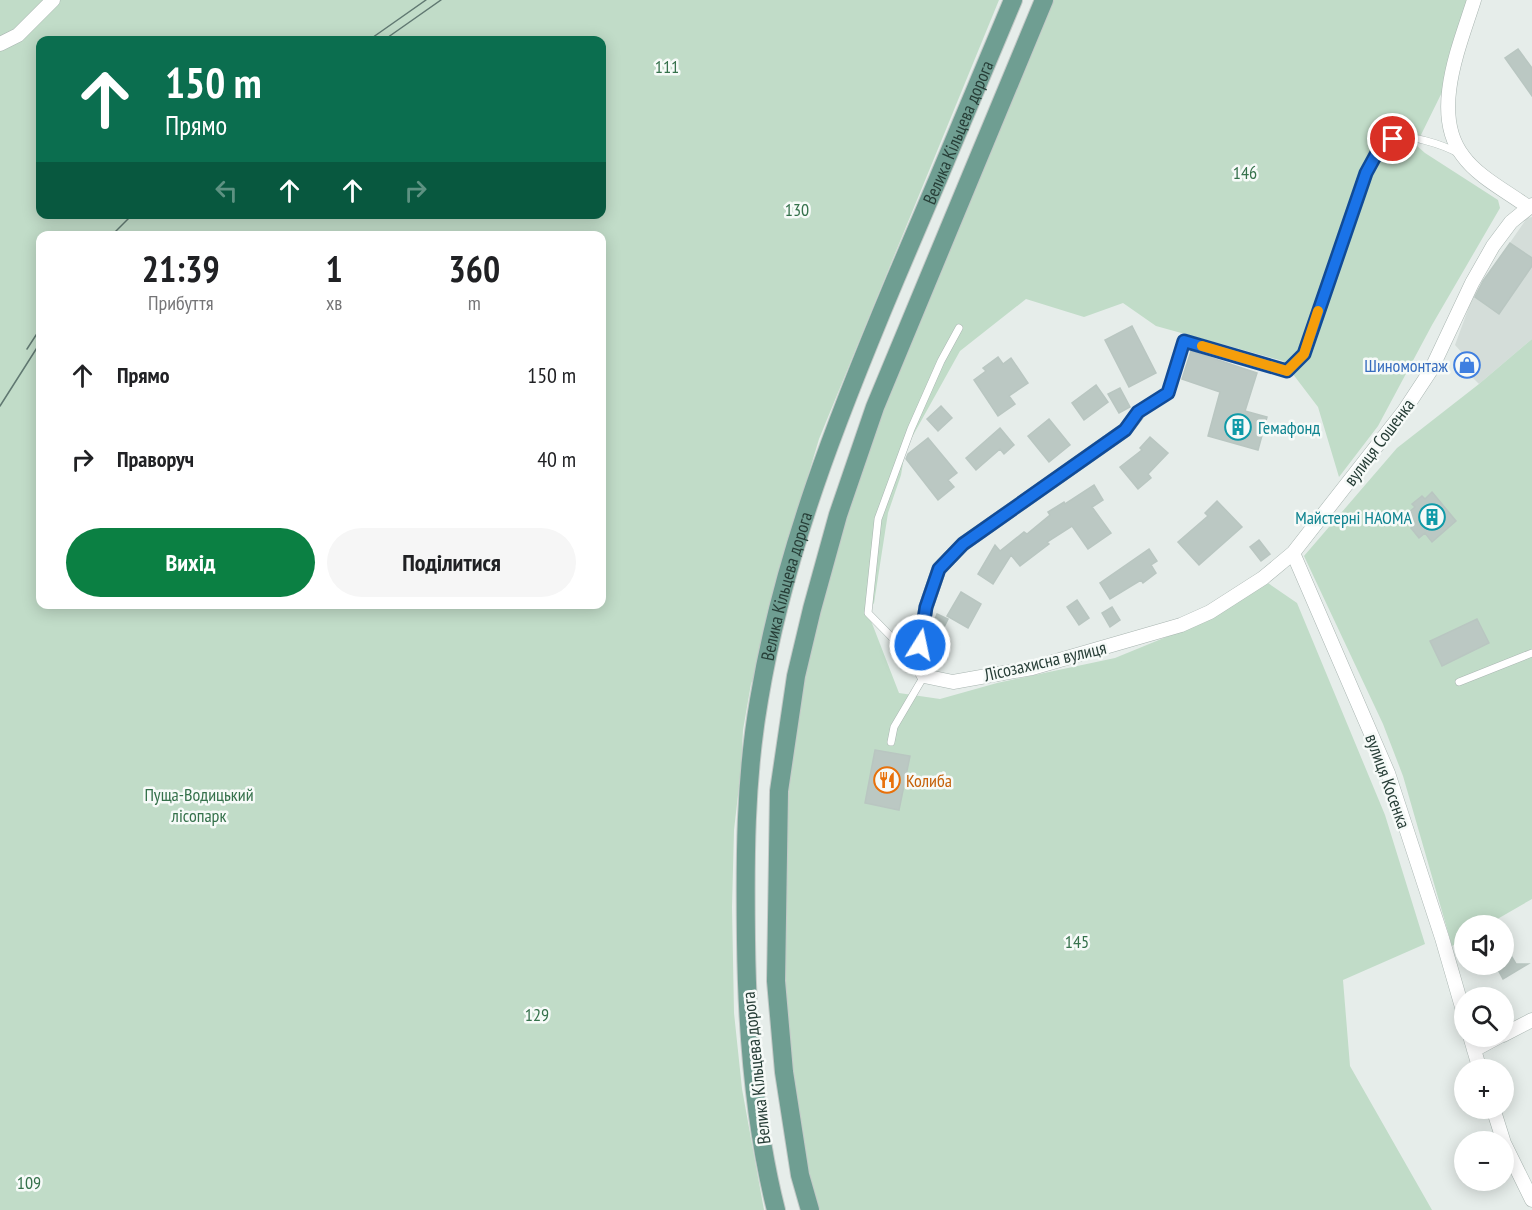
<!DOCTYPE html>
<html lang="uk">
<head>
<meta charset="utf-8">
<style>
  :root { --surface:#fff; --page:#f6f6f6; --text:#202124; --muted:#757577; --accent:#0b8043 }
  body { margin:0; font-family:"PT Sans Narrow",sans-serif; background:var(--page); color:var(--text); height:100vh; display:flex; flex-direction:column; font-size:22px; white-space:nowrap }
  * { box-sizing:border-box; margin:0 }
  p { font-size:20px; color:var(--muted) }
  .icon { flex:none; width:33px; height:33px; fill:none; stroke:currentColor; stroke-width:2; stroke-linecap:round; stroke-linejoin:round }
  .map { position:relative; flex:1; overflow:hidden }
  .side { position:absolute; left:36px; top:231px; width:570px; height:378px; display:flex; flex-direction:column; background:var(--surface); border-radius:12px; box-shadow:0 3px 15px #0003 }
  .side>* { flex:none }
  .top-card { position:absolute; left:36px; top:36px; width:570px; height:183px; border-radius:12px; box-shadow:0 3px 15px #0003; background:#0b6e4f; color:#fff; overflow:hidden }
  .fabs { position:absolute; left:1454px; top:915px; display:grid; gap:12px }
  .fabs a { display:grid; place-items:center; width:60px; height:60px; border-radius:50%; background:var(--surface); box-shadow:0 3px 15px #0003; font-size:30px }
  .pin { position:absolute; display:grid; place-items:center; width:51px; height:51px; color:#fff; margin:-26px; border:3px solid #fff; border-radius:50%; box-shadow:0 2px 6px #0007 }
  .me { position:absolute; width:66px; margin:-33px; rotate:10deg; stroke-linejoin:round; filter:drop-shadow(0 0 4px #0008) }
  .turn { display:flex; align-items:center; gap:21px; height:126px; padding:0 30px; font-size:27px }
  .turn .icon { width:78px; height:78px; stroke-width:2.5 }
  .turn b { display:block; font-size:42px; line-height:51px }
  .lanes { display:flex; align-items:center; height:57px; padding:0 30px; background:#0003; justify-content:center; gap:30px; direction:ltr }
  .lanes .off { opacity:.35 }
  .eta { display:flex; justify-content:space-evenly; align-items:center; height:102px; text-align:center }
  .eta b { font-size:36px; font-weight:700; line-height:42px }
  .action { display:flex; gap:12px; margin-top:auto; padding:12px 30px }
  .action a { flex:1; height:69px; border-radius:36px; background:var(--accent); color:#fff; font-size:24px; font-weight:700; line-height:69px; text-align:center }
  .action a+a { background:var(--page); color:var(--text) }
  ul { padding:0; list-style:none }
  li { display:flex; align-items:center; gap:18px; height:84px; padding:0 30px }
  li div { flex:1 }
  li b { display:block; font-size:22px }
  li em { font-style:normal }
  .map>svg:first-child { display:block }
  .built { fill:#d4ddd9 }
  .green { fill:#c1dcc8; fill-rule:evenodd }
  .building { fill:#bbc8c3; stroke:#b9c6c1; stroke-width:1.5 }
  .lines { fill:none; stroke-linecap:round; stroke-linejoin:round }
  .lane-casing { stroke:#a9b5b1; stroke-width:8 }
  .street-casing { stroke:#a9b5b1; stroke-width:15 }
  .primary-casing { stroke:#c3c9c7; stroke-width:20 }
  .lane { stroke:#fff; stroke-width:7 }
  .street { stroke:#fff; stroke-width:14 }
  .primary { stroke:#6f9e92; stroke-width:18 }
  .tram { stroke:#617972; stroke-width:1.5 }
  .route-casing { stroke:#114b97; stroke-width:15 }
  .route { stroke:#1a73e8; stroke-width:10 }
  .slow { stroke:#f59e0b; stroke-width:10 }
  .labels { text-anchor:middle; dominant-baseline:central; stroke-width:5; stroke-linejoin:round; paint-order:stroke }
  .park-label { font-size:18px; fill:#35714b; stroke:#f6faf8 }
  .street-label { font-size:18px; fill:#273e37; stroke:#f6faf8 }
  .shop-label { font-size:18px; fill:#366cbe; stroke:#f6faf8; text-anchor:end }
  .culture-label { font-size:18px; fill:#0d838f; stroke:#f6faf8; text-anchor:start }
  .food-label { font-size:18px; fill:#c56008; stroke:#f6faf8; text-anchor:start }
</style>
</head>
<body>
<div class="map">
<svg width="1532" height="1210" viewBox="0 0 1532 1210">
  <rect width="100%" height="100%" fill="#e6edea"/>
  <path class="built" d="M1532,217V339L1479,384L1457,362L1464,355L1455,345L1473,296L1527,218Z"/>
  <path class="green" d="M0,0H999L819,439L789,540L761,658L751,684L743,730L741,769L734,830L732,907L734,1013L742,1089L764,1210H0ZM40,40H602V214H40ZM40,236H602V604H40Z
    M1044,0H1474L1450,76L1416,145L1425,153L1498,200L1500,208L1432,325L1378,426L1339,477L1318,407L1283,361L1156,326L1123,303L1084,317L1026,299L960,351L911,439L904,457L901,475L888,513L874,603L868,613L899,693L940,699L997,683L1115,658L1215,617L1268,583L1297,603L1385,815L1425,944L1343,980L1350,1066L1432,1210H810L784,1072L779,791L838,515Z
    M1532,339V899L1487,925L1464,926V939L1452,946L1403,776L1383,724L1304,556L1397,448L1479,384Z"/>
  <path class="building" d="M1518,49L1532,68V96L1505,58Z
    M1510,243L1532,258V266L1499,314L1475,297L1483,281Z
    M1132,326L1156,373L1129,387L1105,340Z
    M1191,351L1257,373L1245,411L1267,417L1258,450L1208,436L1220,392L1182,379Z
    M998,357L1003,364L1011,358L1028,383L1009,396L1015,404L998,416L974,380L986,371L983,368Z
    M1096,385L1108,402L1084,420L1072,403Z
    M1120,388L1130,407L1119,413L1108,394Z
    M941,406L952,418L938,431L927,419Z
    M1049,419L1070,445L1049,462L1028,436Z
    M1000,428L1014,445L1004,454L1000,449L976,470L966,458Z
    M1150,437L1168,453L1148,474L1151,478L1138,489L1120,467L1142,450L1140,448Z
    M928,438L957,473L948,480L954,487L938,500L906,459L908,454Z
    M1094,485L1103,500L1092,507L1111,533L1088,549L1072,526L1047,542L1049,544L1020,566L1011,555L993,584L978,574L995,545L1000,551L1024,532L1027,534L1050,515L1048,512L1064,502L1065,504Z
    M1432,492L1456,521L1432,542L1425,533L1419,538L1411,528L1416,523L1408,513L1415,507L1412,504L1422,496L1425,499Z
    M1217,501L1242,527L1199,565L1178,542L1208,516L1205,513Z
    M1259,540L1270,554L1261,561L1250,547Z
    M1149,549L1157,561L1151,565L1156,573L1143,583L1141,580L1110,599L1100,583Z
    M961,592L981,604L968,628L947,616Z
    M1077,600L1089,618L1079,625L1067,607Z
    M1112,607L1120,620L1110,627L1102,613Z
    M937,614L948,619L940,635L931,630Z
    M1477,619L1489,643L1442,666L1430,641Z
    M875,750L910,756L899,810L865,803Z
    M1503,942L1516,964H1528L1503,979L1495,964H1503Z"/>
  <g class="lines">
    <g class="lane-casing">
      <path id="lane" d="M1138,413L1168,393L1184,341L1287,371L1304,353L1366,173C1372,161 1379,145 1392,139C1409,133 1443,145 1458,153
        M917,663L868,613L878,519L911,429L941,361L959,328
        M1459,682L1532,653
        M891,742L894,727L924,676"/>
    </g>
    <g class="street-casing">
      <path id="street" d="M1474,0C1460,45 1430,113 1463,156C1478,177 1508,192 1528,207
        M0,44L18,35L53,0
        M1138,413L1125,430L963,544L939,569L926,607L917,663L924,676L953,682L1032,668L1181,625L1210,612L1263,578L1293,553L1404,411L1431,370L1472,283L1493,246L1511,222L1532,205
        M1293,553L1388,773L1442,938L1464,1014
        M1503,1035L1532,1020
        M1470,1036L1480,1070
        M1474,1050L1500,1036
        M1493,1108L1504,1143L1532,1200"/>
    </g>
    <g class="primary-casing">
      <g id="primary">
        <path id="s1" d="M776,1210C754,1123 747,1030 746,940C745,860 745,780 759,700C783,554 838,416 895,280C935,187 974,93 1013,0"/>
        <path d="M810,1210L800,1175L784,1072L776,981L779,791L796,676L812,609L838,515L875,407L1044,0"/>
      </g>
    </g>
    <use href="#lane" class="lane"/>
    <use href="#street" class="street"/>
    <use href="#primary" class="primary"/>
    <path class="tram" d="M369,40L426,0
      M384,40L441,0
      M111,236L133,214
      M27,349L40,329
      M0,406L40,343"/>
  </g>
  <g class="lines">
    <g class="route-casing">
      <path id="route" d="M920,645L926,607L939,569L963,544L1125,430L1138,412L1168,393L1184,341L1287,371L1304,354L1366,173L1378,151L1393,139"/>
    </g>
    <use href="#route" class="route"/>
    <path class="slow" d="M1202,346L1287,371L1304,354L1318,311"/>
  </g>
  <defs>
    <g id="shop-ring" transform="scale(1.35)"><circle r="9.5" fill="#f6faf8" stroke="#3f7fe0" stroke-width="1.5"/><path d="M-5-2.5h2.3a2.7 3.5 0 0 1 5.4 0H5L5.5 6h-11ZM-1.5-2.5h3a1.5 2.3 0 0 0-3 0Z" fill="#3f7fe0"/></g>
    <g id="building-ring" transform="scale(1.35)"><circle r="9.5" fill="#f6faf8" stroke="#0f9aa8" stroke-width="1.5"/><path d="M-4-6H4V6H1V3H-1V6H-4ZM-2.5-4.3h1.7v1.8h-1.7ZM.8-4.3h1.7v1.8H.8ZM-2.5-1h1.7V.8h-1.7ZM.8-1h1.7V.8H.8Z" fill="#0f9aa8"/></g>
    <g id="restaurant-ring" transform="scale(1.35)"><circle r="9.5" fill="#f6faf8" stroke="#e8710a" stroke-width="1.5"/><path d="M-5-6h1v4h1v-4h1v4h1v-4h1v5L-1.5 .5V6h-2V.5L-5-1ZM5-6V6H3V1.5H1.5Q1.5-4 5-6Z" fill="#e8710a"/></g>
  </defs>
  <g fill-rule="evenodd">
    <use href="#shop-ring" x="1467" y="365"/>
    <use href="#building-ring" x="1238" y="427"/>
    <use href="#building-ring" x="1432" y="517"/>
    <use href="#restaurant-ring" x="887" y="780"/>
  </g>
  <g class="labels">
    <g class="park-label">
      <text x="667" y="66">111</text>
      <text x="1245" y="172">146</text>
      <text x="797" y="209">130</text>
      <text x="199" y="794">Пуща-Водицький<tspan x="199" dy="21">лісопарк</tspan></text>
      <text x="1077" y="941">145</text>
      <text x="537" y="1014">129</text>
      <text x="29" y="1182">109</text>
    </g>
    <g class="street-label">
      <text stroke="none"><textPath href="#s1" startOffset="1116">Велика Кільцева дорога</textPath></text>
      <text transform="translate(1379 442) rotate(-53)">вулиця Сошенка</text>
      <text stroke="none"><textPath href="#s1" startOffset="630">Велика Кільцева дорога</textPath></text>
      <text transform="translate(1045 661) rotate(-13)">Лісозахисна вулиця</text>
      <text transform="translate(1388 781) rotate(70)">вулиця Косенка</text>
      <text transform="translate(756 1068) rotate(-96)">Велика Кільцева дорога</text>
    </g>
    <g class="shop-label">
      <text x="1448" y="365">Шиномонтаж</text>
    </g>
    <g class="culture-label">
      <text x="1258" y="427">Гемафонд</text>
      <text x="1412" y="517" text-anchor="end">Майстерні НАОМА</text>
    </g>
    <g class="food-label">
      <text x="906" y="780">Колиба</text>
    </g>
  </g>
</svg>
<div class="fabs">
<a><svg class="icon" aria-label="sound" viewBox="0 0 24 24"><path d="M4 9h4l5-4v14l-5-4H4zM17 9q2 3 0 6"/></svg></a>
<a><svg class="icon" aria-label="search" viewBox="0 0 24 24"><circle cx="10" cy="10" r="6"/><path d="M15 15l6 6"/></svg></a>
<a>+</a>
<a>−</a>
</div>
<div class="pin" style="left:1393px;top:139px;background:#d93025"><svg class="icon" aria-label="arrive" viewBox="0 0 24 24"><path d="M6 21V4h12l-3 4 3 4H6"/></svg></div>
<svg class="me" style="left:920px;top:645px" viewBox="-20 -20 40 40"><circle r="17" fill="#1a73e8" stroke="#fff" stroke-width="3"/><path d="M0-11L8 9 0 5-8 9z" fill="#fff"/></svg>
<div class="top-card">
<div class="turn"><svg class="icon" aria-label="ahead" viewBox="0 0 24 24"><path d="M12 20V5M6 11l6-6 6 6"/></svg><div><b>150 m</b>Прямо</div></div>
<div class="lanes"><svg class="icon off" aria-label="left" viewBox="0 0 24 24"><path d="M17 20v-9H6M10 6l-5 5 5 5"/></svg><svg class="icon" aria-label="ahead" viewBox="0 0 24 24"><path d="M12 20V5M6 11l6-6 6 6"/></svg><svg class="icon" aria-label="ahead" viewBox="0 0 24 24"><path d="M12 20V5M6 11l6-6 6 6"/></svg><svg class="icon off" aria-label="right" viewBox="0 0 24 24"><path d="M7 20v-9h11M14 6l5 5-5 5"/></svg></div>
</div>
<section class="side">
<div class="eta">
<div><b>21:39</b><p>Прибуття</p></div>
<div><b>1</b><p>хв</p></div>
<div><b>360</b><p>m</p></div>
</div>
<ul>
<li><svg class="icon" aria-label="ahead" viewBox="0 0 24 24"><path d="M12 20V5M6 11l6-6 6 6"/></svg><div><b>Прямо</b></div><em>150 m</em></li>
<li><svg class="icon" aria-label="right" viewBox="0 0 24 24"><path d="M7 20v-9h11M14 6l5 5-5 5"/></svg><div><b>Праворуч</b></div><em>40 m</em></li>
</ul>
<div class="action"><a>Вихід</a><a>Поділитися</a></div>
</section>
</div>
</body>
</html>
